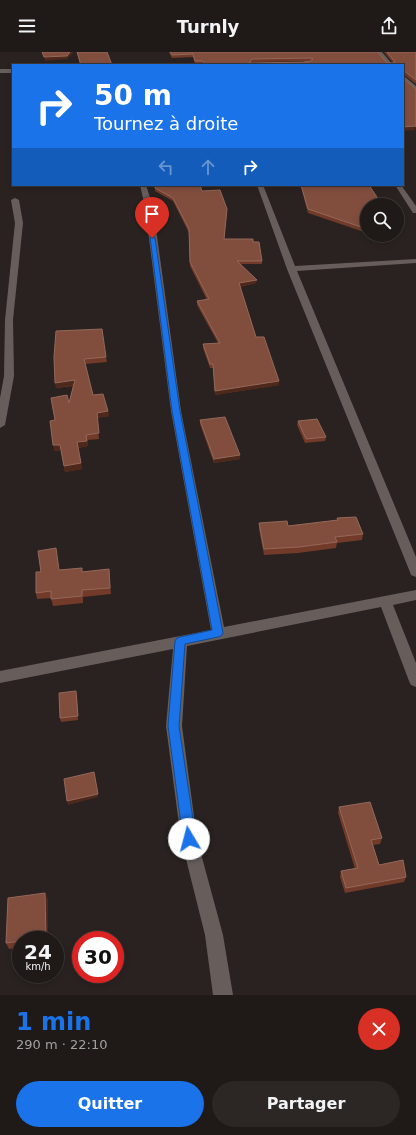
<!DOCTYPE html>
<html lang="fr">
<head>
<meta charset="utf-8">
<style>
  :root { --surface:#1f1a18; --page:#2c2725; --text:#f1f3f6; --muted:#a1a1a2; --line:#3c3837; --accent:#1a73e8 }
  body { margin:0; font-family:"DejaVu Sans",sans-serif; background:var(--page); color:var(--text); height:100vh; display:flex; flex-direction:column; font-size:15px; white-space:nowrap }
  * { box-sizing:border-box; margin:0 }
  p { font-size:13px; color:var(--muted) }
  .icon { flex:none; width:22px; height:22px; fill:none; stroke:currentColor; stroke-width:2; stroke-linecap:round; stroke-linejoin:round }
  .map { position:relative; height:943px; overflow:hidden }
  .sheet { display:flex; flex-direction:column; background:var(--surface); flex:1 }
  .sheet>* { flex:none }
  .banner { position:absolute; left:12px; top:12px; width:392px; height:122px; border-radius:0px; box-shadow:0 2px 6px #0003,0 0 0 1px var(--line); background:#1a73e8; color:#fff; overflow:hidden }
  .tools { position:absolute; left:360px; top:146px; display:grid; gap:8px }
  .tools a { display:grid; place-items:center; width:44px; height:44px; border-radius:50%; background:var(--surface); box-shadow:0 2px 6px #0003,0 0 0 1px var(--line); font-size:20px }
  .speed { position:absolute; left:12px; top:879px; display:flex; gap:8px; font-size:20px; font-weight:700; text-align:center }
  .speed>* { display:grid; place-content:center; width:52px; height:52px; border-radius:50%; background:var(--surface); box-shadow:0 2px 6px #0003,0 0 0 1px var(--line); line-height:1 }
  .speed small { font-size:10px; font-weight:400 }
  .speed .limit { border:6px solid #d22; background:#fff; color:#111 }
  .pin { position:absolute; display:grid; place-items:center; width:34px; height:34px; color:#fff; margin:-41px -17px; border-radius:50% 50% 50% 0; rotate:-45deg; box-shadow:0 0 4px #0007 }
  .pin .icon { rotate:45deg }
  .me { position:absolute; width:44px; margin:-22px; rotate:352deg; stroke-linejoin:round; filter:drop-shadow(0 0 3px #0008) }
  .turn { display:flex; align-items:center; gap:14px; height:84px; padding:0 16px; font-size:18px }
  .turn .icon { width:52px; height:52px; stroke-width:2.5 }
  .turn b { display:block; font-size:28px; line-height:34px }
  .lanes { display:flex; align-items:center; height:38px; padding:0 16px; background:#0003; justify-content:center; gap:20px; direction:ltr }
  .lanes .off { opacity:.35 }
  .round { display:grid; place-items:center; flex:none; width:42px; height:42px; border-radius:21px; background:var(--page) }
  .headline { display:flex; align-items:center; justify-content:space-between; height:68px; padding:0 16px }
  h1 { font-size:24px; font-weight:600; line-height:30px; color:var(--accent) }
  .cta { display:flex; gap:8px; margin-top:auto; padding:8px 16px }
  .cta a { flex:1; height:46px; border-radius:24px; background:var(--accent); color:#fff; font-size:16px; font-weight:600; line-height:46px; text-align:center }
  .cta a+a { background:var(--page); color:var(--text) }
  header { display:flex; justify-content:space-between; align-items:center; height:52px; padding:0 16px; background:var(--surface); font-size:18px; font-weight:600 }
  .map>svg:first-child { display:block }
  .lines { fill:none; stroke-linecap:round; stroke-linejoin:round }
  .street { fill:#675e5c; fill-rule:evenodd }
  .wall { fill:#723a28; fill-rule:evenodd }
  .shaded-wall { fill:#4f281c }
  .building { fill:#814e3e; stroke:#94685a; fill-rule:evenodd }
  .route { fill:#1a73e8; stroke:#114b97 }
</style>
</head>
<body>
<header><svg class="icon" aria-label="menu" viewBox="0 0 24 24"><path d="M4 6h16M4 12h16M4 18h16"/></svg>Turnly<svg class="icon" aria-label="share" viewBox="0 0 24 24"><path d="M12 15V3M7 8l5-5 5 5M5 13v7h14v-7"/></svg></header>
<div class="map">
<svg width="416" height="943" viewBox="0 0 416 943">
  <rect width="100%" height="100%" fill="#292220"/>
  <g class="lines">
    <path class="street" d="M298,0H302L312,13H307Z
      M377,0H382L393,13H388Z
      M0,17H13V21H0Z
      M403,23L416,34V39L403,28Z
      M140,133H146L153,155L181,359L224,575L416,538V548L393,553L416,611V635L411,633L409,629L381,555L187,594L182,674L197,787L223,883L233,943H213L205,883L181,787L166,674L173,597L0,631V619L211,578L171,359L145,155Z
      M257,133H263L295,214L416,207V211L297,219L416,505V525L411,523L410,520L287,217Z
      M395,133H401L416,154V161H413Z
      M15,146L19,148L23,171L13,268L14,324L5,373L0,376V346L4,324L5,268L15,171L11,148Z"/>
  </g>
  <path class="wall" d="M77,0H107L112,13H80Z
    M169,0H378L387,11H393L384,0H416V32L403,22V13H204L203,12H195L193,5L172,6ZM311,9L309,10L252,11V10Z
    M155,133L202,139L227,157L224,187L253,190L262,209V212H241L256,231L240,235L256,285L279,333L215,343L213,316H210L203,296V292L218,291L197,253V249L207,248L190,214L189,181L173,149L155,139Z
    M287,133H369L367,153V181L308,161L301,135H288Z
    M54,305H106L107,310L85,312L93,343L108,359L109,364L97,366L99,387L87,388L88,394L78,396L82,417L65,420L61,398L54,399L55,368L69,351L73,334L56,336Z
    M200,368L240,407L214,411L200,372Z
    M298,369L326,385L325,389L305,391L297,373Z
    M337,466L363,482L362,488L337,491L336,496L298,501L264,503L259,477V471L288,474L337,468Z
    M82,516V520L109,517L111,542L83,545V551L53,554L51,546L37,547L36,541L60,518Z
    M77,643L78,668L61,670L60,666Z
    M339,755L382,786L380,792L373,793L379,813L406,825L404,830L345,841L340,825L341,819L355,817L338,761Z
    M48,847V888H21V896L9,897L6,891Z"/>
  <path class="shaded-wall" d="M70,0H74L67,7L45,9L44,5Z
    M415,74V78L403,79V75Z
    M257,228L256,231L239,235V231Z
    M75,328V333L56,336L55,331Z
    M279,329V333L215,343V339Z
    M108,359L109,364L97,366L99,387L97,361Z
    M87,389L88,394L78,396L77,390Z
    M53,393H60L61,398L54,399Z
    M240,403V407L214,411V407Z
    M81,411L82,417L65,420L64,414Z
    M94,720L98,745L68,753L67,749Z
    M45,841L48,847V888H46V886Z"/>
  <path class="building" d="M42,0H70L67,4L44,5Z
    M77,0H107L112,13H81Z
    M170,0H378L387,11H393L395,10L387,0H416V28L403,18V20V13H206L203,9H195L193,2L172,3ZM311,6L313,7L309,10L249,11L252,7Z
    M403,26L416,37V75L415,74L403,75Z
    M155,133H200L202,139L220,138L227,157L224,187H253V190H259L262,209H237L257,228L239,231L256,285H264L279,329L215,339L213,312H210L203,292L220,291L197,249L209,247L190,210L189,177L173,146L155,136Z
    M301,133H369L382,153H367V177L308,157Z
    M102,277L106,305L84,307L93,343L103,342L108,359L97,361L99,381L86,383L87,389L77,390L81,411L64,414L60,393H53L50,369L55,368L51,346L67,343L69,351L75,328L55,331L54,305L56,279Z
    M225,365L240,403L214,407L200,368Z
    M317,367L326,385L306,387L298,369Z
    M356,465L363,482L335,485L337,490L299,495L264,497L259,471L287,469L288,474L338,468L337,466Z
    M56,496L59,518L82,516V520L109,517L110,536L82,538V544L51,547V539L36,541V520H41L38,499Z
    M76,639L78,664L60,666L59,641Z
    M94,720L98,742L67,749L64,727Z
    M370,750L382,786L371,788L379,813L403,808L406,825L346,836L341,819L358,816L339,755Z
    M45,841L46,886L30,888H21V889L6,891L8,846Z"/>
  <path class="route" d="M150,185L155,186L180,359L223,581L221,584L218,585L185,592L179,674L196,787L194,791L189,793L185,791L183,787L168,674L175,589L177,586L180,585L212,578L172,359Z"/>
</svg>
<div class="tools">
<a><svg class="icon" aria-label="search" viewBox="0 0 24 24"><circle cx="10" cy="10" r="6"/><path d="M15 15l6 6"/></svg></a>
</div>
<div class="speed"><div>24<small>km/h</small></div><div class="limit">30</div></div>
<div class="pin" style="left:152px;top:186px;background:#d93025"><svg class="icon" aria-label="arrive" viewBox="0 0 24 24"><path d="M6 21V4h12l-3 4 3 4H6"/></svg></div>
<svg class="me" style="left:189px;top:787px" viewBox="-20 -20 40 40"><circle r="19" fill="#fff"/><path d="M0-13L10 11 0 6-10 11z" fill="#1a73e8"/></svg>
<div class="banner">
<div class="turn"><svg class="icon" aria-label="right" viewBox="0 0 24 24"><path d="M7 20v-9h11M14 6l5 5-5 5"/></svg><div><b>50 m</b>Tournez à droite</div></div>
<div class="lanes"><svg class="icon off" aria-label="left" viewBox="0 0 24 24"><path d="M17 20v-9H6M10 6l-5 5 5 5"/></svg><svg class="icon off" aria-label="ahead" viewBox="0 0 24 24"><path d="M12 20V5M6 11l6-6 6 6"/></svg><svg class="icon" aria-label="right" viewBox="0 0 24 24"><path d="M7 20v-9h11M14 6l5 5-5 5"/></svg></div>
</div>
</div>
<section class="sheet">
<div class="headline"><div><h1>1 min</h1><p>290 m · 22:10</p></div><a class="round" style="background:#d93025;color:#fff"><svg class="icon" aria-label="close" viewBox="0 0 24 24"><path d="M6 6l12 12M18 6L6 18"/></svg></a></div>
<div class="cta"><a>Quitter</a><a>Partager</a></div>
</section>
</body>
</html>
